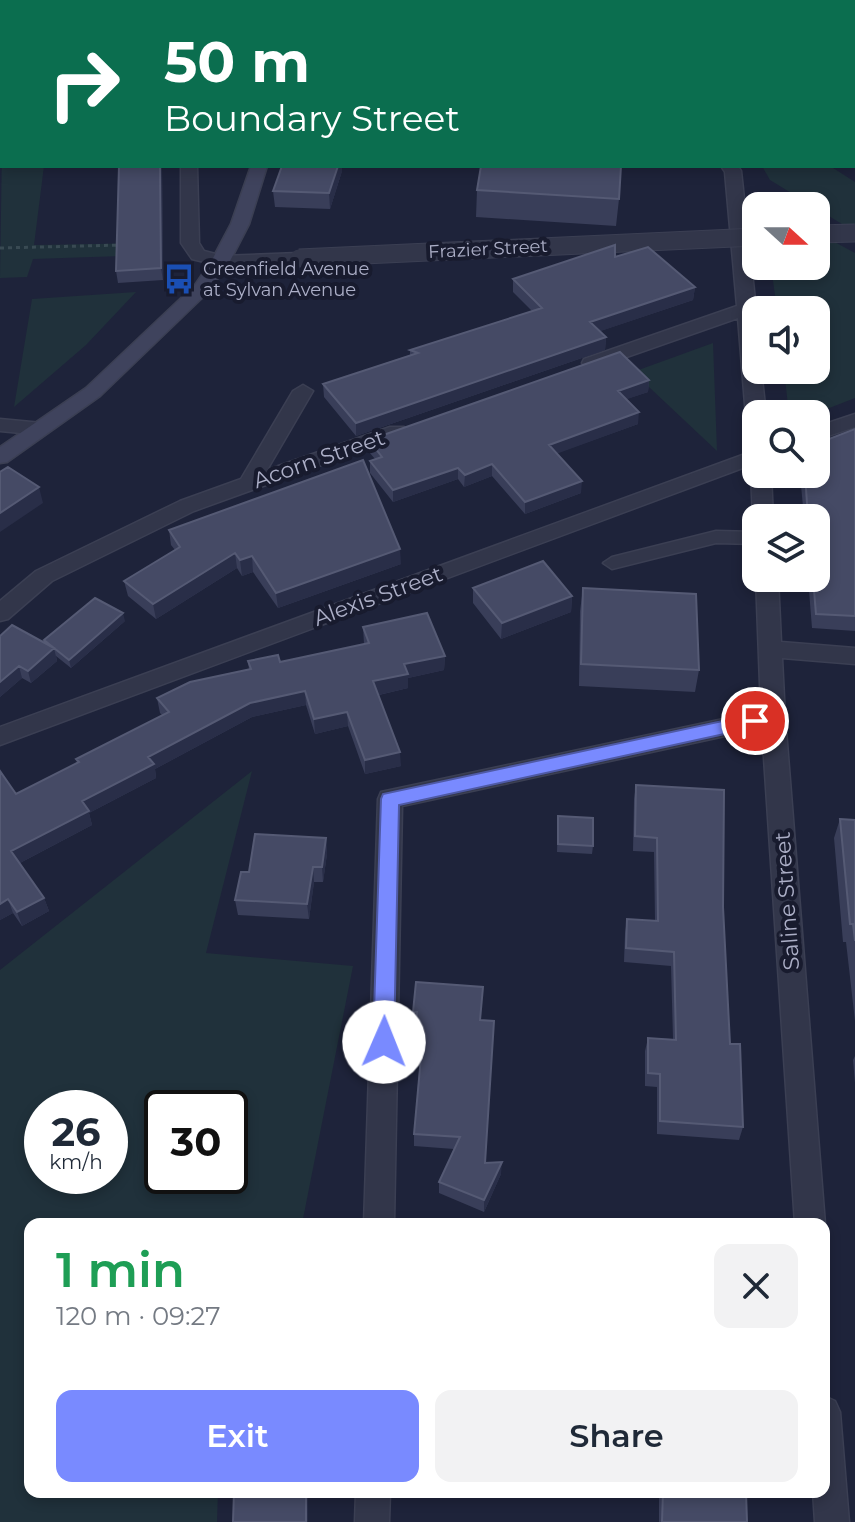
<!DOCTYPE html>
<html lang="en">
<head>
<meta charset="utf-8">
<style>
  :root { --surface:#fff; --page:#f2f2f3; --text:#1f2937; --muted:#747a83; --accent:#798aff }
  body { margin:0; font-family:Montserrat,sans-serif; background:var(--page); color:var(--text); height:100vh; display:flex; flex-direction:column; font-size:30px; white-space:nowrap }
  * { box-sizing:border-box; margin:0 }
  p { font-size:26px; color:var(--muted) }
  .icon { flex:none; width:44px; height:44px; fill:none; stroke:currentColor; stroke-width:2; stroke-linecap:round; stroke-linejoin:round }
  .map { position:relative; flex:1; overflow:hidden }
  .side { position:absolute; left:24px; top:1218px; width:806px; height:280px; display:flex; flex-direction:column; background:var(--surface); border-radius:16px; box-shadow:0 4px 12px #0003 }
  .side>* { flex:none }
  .hud { position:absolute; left:0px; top:0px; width:856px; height:168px; box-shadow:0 4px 12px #0003; background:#0b6e4f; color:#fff; overflow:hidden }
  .needle { width:52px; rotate:111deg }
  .fabs { position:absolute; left:742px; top:192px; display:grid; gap:16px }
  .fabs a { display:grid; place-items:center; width:88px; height:88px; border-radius:16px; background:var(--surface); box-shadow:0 4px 12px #0003; font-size:40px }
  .speed { position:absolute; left:24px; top:1090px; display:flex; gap:16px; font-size:40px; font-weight:700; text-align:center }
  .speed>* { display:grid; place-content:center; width:104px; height:104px; border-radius:50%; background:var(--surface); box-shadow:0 4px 12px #0003; line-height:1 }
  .speed small { font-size:20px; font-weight:400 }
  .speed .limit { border:4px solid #111; border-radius:12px; background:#fff; color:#111 }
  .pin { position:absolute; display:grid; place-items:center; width:68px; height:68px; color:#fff; margin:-34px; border:4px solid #fff; border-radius:50%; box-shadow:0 2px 8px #0007 }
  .me { position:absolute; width:88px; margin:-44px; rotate:1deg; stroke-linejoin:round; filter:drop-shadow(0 0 6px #0008) }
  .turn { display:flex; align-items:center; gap:28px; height:168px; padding:0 32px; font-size:36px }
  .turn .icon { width:104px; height:104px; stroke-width:2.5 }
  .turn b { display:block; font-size:56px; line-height:68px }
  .round { display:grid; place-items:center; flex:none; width:84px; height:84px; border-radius:16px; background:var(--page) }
  .head { display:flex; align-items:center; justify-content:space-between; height:136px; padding:0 32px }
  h1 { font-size:48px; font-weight:600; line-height:60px; color:#1e9e55 }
  .cta { display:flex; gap:16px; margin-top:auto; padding:16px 32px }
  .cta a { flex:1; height:92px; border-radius:16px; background:var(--accent); color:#fff; font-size:32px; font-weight:600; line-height:92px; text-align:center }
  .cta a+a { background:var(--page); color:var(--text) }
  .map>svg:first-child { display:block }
  .green { fill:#20313b; fill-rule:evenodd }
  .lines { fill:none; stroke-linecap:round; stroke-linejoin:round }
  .service-casing { stroke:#3b3f53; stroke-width:3 }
  .minor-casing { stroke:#3b3f53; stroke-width:3 }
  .tertiary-casing { stroke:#3b3f53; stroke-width:3 }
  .secondary-casing { stroke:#3b3f53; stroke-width:3 }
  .path { stroke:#394a53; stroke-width:3; stroke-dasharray:4 4; stroke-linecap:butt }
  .service { fill:#32364a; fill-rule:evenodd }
  .minor { fill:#32364a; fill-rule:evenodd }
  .tertiary { fill:#32364a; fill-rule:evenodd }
  .secondary { fill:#3f435d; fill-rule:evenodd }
  .rail { stroke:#535872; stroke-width:4; stroke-dasharray:6 6; stroke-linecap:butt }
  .tertiary-bridge-casing { stroke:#3b3f53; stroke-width:19; stroke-linecap:butt }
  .tertiary-bridge { stroke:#32364a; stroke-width:17 }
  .wall { fill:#393e59 }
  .shaded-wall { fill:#292e48 }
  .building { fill:#454a65; stroke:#555a74; stroke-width:2 }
  .route { fill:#798aff; stroke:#4f5aa6; stroke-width:2 }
  .labels { text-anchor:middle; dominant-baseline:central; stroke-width:8; stroke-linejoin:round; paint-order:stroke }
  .far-street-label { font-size:18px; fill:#acafc7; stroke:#181b2e }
  .far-poi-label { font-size:18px; fill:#acafc7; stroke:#181b2e; text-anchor:start }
  .street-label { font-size:22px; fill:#acafc7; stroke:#181b2e }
</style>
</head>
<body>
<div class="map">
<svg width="855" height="1522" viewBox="0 0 855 1522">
  <rect width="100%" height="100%" fill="#1e233a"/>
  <path class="green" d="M0,0H229L230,2H2V81Z
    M2,145V166H44L34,245L153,243L152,255L33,259L27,277L0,278Z
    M762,166H830L855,182V232L770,180Z
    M816,232L855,253V398L814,414H789L784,370H816V310H777L771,266H816Z
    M136,292L86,345L14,407L32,299Z
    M713,343L717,451L633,372Z
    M252,771L206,953L353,966L302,1224H30V1492H218L217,1522H0V970ZM42,1108H110V1176H42ZM230,1108V1176H162V1108Z"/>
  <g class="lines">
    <g class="service-casing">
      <path id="service" d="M716,531L756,532V544L716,543L612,569L603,563L612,557Z"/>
    </g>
    <g class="minor-casing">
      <path id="minor" d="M483,0H499L500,2H484Z
        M2,135V145L0,146V136Z
        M181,166H197L199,243L204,251L227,257L230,261L227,265L221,266L192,259L181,243Z
        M721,166H738L741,171L756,309V370H761L766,414H756V423L746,417L738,318L598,367L591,369L582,363L584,359L737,306L725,172Z
        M303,385L313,391L267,470L390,427H404L407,431L404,435L194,511L52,581L8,619L0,621V601L36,571L180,501L241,479L293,391Z
        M855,414V427L816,440V427Z
        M0,419L42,423L52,429L42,435L0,431Z
        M756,450V463L0,745V727Z
        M756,469V474H771L773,518H756V523L753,518L751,474Z
        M756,578H778L781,642L855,648V664L782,658L785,717L825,1224L824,1226L795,1224L762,728L402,806L394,1224H364L378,799L381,792L761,711Z
        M824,1396L835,1401L840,1412L849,1522H815L813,1492H824Z
        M356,1492H390L389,1522H355Z"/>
    </g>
    <g class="tertiary-casing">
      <path id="tertiary" d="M299,253L305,254L308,258L305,262L221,266L212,261L221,256Z"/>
    </g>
    <g class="secondary-casing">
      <path id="secondary" d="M259,0H273V2H259Z
        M251,166H267L249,224L230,261L207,293L100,396L7,462L0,463V447L86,388L195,285L212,260L231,224Z"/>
    </g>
    <path class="path" d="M764,197L777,206
      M0,248L123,245"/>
    <use href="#service" class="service"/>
    <use href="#minor" class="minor"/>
    <use href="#tertiary" class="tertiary"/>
    <use href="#secondary" class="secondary"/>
    <path class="rail" d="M606,0L609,2
      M624,0L627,2"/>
    <g class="tertiary-bridge-casing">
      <path id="tertiary-bridge" d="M816,234L855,233
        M299,258L756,237"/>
    </g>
    <use href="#tertiary-bridge" class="tertiary-bridge"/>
  </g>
  <path class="wall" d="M756,0H855V86H854V2H758Z
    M120,166H162L163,280L118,283L116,271Z
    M342,171L330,209L275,207L273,191Z
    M477,190L619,199L616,226L476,217Z
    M615,257L695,287L693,300L600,331L606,337L605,350L356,436L324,397L323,384L410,355V350L532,311L513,292V279Z
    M649,380L648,392L626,399L638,424L557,453L581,493L525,514L492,476L464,487L458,479L393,502L370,473V461L375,459L369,452V440Z
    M855,429V631L812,628L808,578H816V518H804L800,474H816Z
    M169,530L401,564L278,608L253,572L242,576L237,568L156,619L128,596L124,581L175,550L171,545Z
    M473,588L572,596L571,612L501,639L473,603Z
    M583,588L699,670L695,692L579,686L580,611Z
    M125,621L71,668L56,656L57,661L31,683L22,678L0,697V636L44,643V640Z
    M363,627L445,656L444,670L408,678V688L379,695L401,766L365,774L348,726L315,734L306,705L252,717L155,769L156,778L89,813L92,825L20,863L44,898L49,911L22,926L13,913L0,920V771L16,794L77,763L76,759L162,715L160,713L157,698L249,670L248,661L280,662L364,644Z
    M636,785L723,907L730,1044L743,1127L739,1140L657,1134V1087L645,1086V1051L648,1038L673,1039L671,966L624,962L625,933L627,919L655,921L654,852L633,851L634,799Z
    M558,816L593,846L592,854L557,852Z
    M840,819L855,820V1021L846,942H843L834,838Z
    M326,838L327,854L323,882H314L309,919L238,915L235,900L249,872Z
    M413,1012L480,1020L485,1163L501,1174L484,1212L439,1193V1182L454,1149L414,1146V1134L420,1059L414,1058L416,1025H413Z
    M855,1056V1083L853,1060Z
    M659,1492H746L747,1522H659Z"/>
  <path class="shaded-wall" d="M854,60H855L854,86Z
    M160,166H162L163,280L161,268Z
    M338,166H342V171L330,209L329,193Z
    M695,287L693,300L589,335L590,322Z
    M606,337L605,350L356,436V423Z
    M649,380L648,392L616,403L618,391Z
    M639,412L638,424L548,457L549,445Z
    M492,464V476L464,487L465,475Z
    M458,468V479L393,502V490Z
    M582,481L581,493L525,514V502Z
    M39,487L43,503L0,532V513Z
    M400,549L401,564L278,608L276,593Z
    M235,553L237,568L156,619L153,604Z
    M252,556L253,572L242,576L240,560Z
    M572,596L571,612L501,639L502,623Z
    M123,613L125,621L71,668L69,660Z
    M54,648L57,661L31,683L28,671Z
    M445,656L444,670L408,678V688L374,696L373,681L404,664Z
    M19,666L22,678L0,697V682Z
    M305,691L306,705L252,717L155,769L156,778L89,813L92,825L16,865L11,851L148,757L250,703Z
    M347,712L348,726L315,734L314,719Z
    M400,752L401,766L365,774V760Z
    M326,838L327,854L323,882L322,867Z
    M313,867L314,882L309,919L307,904Z
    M44,898L49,911L22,926L17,912Z
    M8,899L13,913L0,920V904Z
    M502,1162L501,1174L484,1212V1200Z
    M306,1492H308V1522H306Z"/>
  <path class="building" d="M786,0H855V60H854V2H788Z
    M119,166H160L161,268L116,271Z
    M282,166H338L329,193L273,191Z
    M481,166H621L619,199L477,190Z
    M615,245V257L648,247L695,287L590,322L606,337L356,423L323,384L418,353L410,350L542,308L513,279Z
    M620,352L649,380L618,391L639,412L549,445L582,481L525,502L492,464L465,475L458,468L393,490L370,461L382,457L369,440Z
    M855,429V616L816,614L813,578H816V518H808L805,474H816V444Z
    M363,460L400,549L276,593L252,556L240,560L235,553L153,604L124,581L180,547L169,530Z
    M8,467L39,487L0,513V472Z
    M543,561L572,596L502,623L473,588Z
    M583,588L696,594L699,670L581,664Z
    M95,598L123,613L69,660L44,640Z
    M427,613L445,656L404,664L408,674L373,681L400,752L365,760L347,712L314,719L305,691L250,703L148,757L154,764L82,801L89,811L11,851L44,898L17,912L8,899L0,904V771L16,794L79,762L76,759L169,712L157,698L190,682L251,669L248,661L278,655L280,662L369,643L363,627Z
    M12,625L54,648L28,671L19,666L0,682V636Z
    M636,785L724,790L723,907L730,1044H740L743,1127L660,1121V1074L648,1073V1038L676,1040L674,952L626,948L627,919L658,921L657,838L635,836Z
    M558,816L593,818V846L558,844Z
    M840,819L855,820V941L853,924H850Z
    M255,834L326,838L322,867H313L307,904L235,900L241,872H249Z
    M416,982L483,987L480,1020L494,1021L485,1163L502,1162L484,1200L439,1182L460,1137L414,1134L422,1046H414L417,1012H413Z
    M234,1492H306V1522H233Z
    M663,1492H746L747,1522H662Z"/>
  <path class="route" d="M755,714L764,721L761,726L399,805L394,1042L391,1048L384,1051L376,1048L373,1042L381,799L383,794Z"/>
  <defs>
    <g id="bus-bare" transform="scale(2.4)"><path d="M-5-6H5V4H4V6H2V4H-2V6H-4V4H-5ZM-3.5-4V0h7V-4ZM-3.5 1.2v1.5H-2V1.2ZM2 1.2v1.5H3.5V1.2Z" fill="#1a4fb4" stroke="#181b2e" stroke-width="2.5" paint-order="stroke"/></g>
  </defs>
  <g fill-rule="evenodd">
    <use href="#bus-bare" x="179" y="279"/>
  </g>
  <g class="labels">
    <g class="far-street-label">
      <text transform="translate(488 249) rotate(-3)">Frazier Street</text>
    </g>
    <g class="far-poi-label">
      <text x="203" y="269">Greenfield Avenue<tspan x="203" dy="21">at Sylvan Avenue</tspan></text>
    </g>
    <g class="street-label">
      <text transform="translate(319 459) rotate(-19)">Acorn Street</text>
      <text transform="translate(378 596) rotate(-20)">Alexis Street</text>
      <text transform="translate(787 901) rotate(-94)">Saline Street</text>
    </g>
  </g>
</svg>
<div class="fabs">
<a><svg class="needle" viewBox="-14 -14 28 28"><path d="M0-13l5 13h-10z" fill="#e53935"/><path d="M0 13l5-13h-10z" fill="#747a83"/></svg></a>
<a><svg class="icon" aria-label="sound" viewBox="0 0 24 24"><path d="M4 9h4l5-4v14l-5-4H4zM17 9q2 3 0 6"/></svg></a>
<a><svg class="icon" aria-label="search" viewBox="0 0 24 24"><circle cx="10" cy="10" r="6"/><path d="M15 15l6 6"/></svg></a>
<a><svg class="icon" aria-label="layers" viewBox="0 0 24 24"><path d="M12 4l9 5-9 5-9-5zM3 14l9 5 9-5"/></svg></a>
</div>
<div class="speed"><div>26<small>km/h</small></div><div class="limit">30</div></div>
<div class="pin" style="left:755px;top:721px;background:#d93025"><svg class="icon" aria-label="arrive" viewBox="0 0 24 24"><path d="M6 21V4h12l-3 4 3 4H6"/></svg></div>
<svg class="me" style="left:384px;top:1042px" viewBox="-20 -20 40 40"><circle r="19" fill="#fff"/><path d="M0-13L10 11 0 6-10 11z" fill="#798aff"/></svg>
<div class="hud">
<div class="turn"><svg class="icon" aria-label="right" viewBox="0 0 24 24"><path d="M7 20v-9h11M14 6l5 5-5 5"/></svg><div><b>50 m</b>Boundary Street</div></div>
</div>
<section class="side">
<div class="head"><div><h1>1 min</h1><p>120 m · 09:27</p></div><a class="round"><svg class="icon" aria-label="close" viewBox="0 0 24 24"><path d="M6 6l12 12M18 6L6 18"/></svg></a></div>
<div class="cta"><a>Exit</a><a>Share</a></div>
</section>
</div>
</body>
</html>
